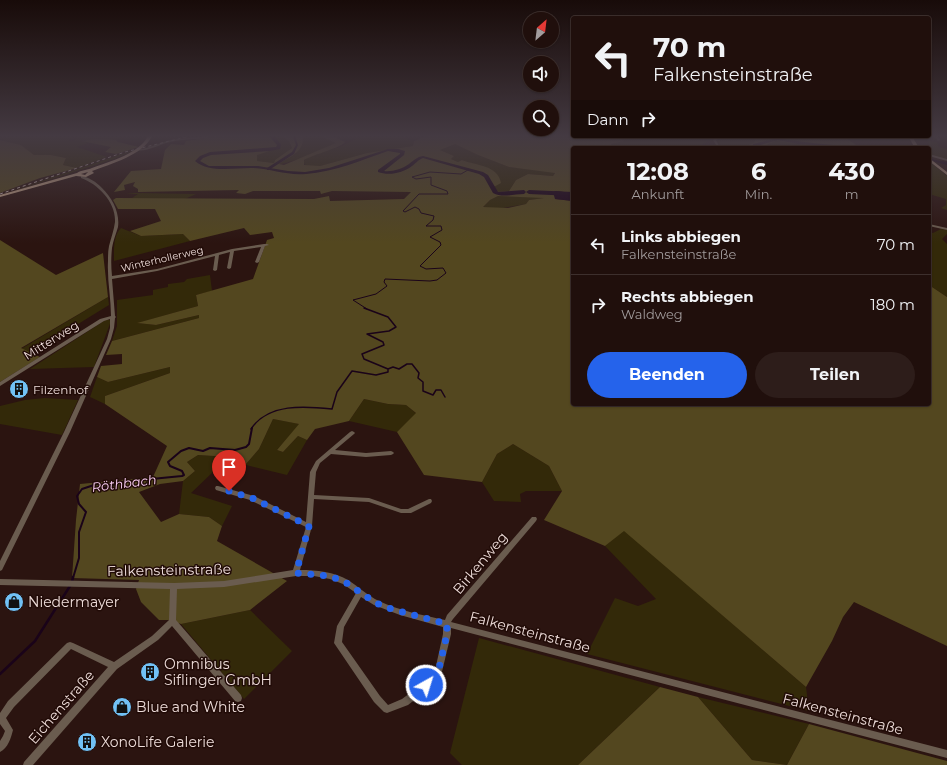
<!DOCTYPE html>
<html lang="de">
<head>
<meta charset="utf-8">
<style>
  :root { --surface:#200f0c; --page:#2d1d1a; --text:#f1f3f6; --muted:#a29c9d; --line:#3d2f2d; --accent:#2563eb }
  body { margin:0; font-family:Montserrat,sans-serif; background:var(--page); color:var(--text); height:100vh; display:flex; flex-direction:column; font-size:15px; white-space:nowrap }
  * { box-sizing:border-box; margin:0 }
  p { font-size:13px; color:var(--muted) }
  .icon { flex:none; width:22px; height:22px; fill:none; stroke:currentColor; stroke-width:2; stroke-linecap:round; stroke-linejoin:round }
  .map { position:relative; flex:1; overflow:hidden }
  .drawer { position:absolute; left:571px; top:146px; width:360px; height:260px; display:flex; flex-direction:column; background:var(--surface); border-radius:4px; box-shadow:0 1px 3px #0004,0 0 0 1px var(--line) }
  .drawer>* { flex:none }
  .guide { position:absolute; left:571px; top:16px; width:360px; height:122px; border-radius:4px; box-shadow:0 1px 3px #0004,0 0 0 1px var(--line); background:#200f0c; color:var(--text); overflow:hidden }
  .needle { width:26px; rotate:28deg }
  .fabs { position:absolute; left:523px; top:12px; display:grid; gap:8px }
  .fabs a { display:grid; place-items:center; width:36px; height:36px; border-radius:50%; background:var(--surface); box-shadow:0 1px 3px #0004,0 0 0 1px var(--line); font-size:20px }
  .pin { position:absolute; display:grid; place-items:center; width:34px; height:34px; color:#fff; margin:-41px -17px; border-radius:50% 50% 50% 0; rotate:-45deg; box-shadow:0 0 4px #0007 }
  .pin .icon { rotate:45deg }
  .me { position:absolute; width:44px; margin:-22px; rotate:39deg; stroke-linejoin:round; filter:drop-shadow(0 0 3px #0008) }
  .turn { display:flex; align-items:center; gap:14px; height:84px; padding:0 16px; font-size:18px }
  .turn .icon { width:52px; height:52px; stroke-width:2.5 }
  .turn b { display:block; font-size:28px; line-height:34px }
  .then { display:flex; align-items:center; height:38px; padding:0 16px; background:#0003; gap:8px; font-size:15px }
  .eta { display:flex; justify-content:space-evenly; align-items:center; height:68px; text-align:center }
  .eta b { font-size:24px; font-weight:700; line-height:28px }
  .action { display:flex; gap:8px; margin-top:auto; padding:8px 16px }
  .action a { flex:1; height:46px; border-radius:24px; background:var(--accent); color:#fff; font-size:16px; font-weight:700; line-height:46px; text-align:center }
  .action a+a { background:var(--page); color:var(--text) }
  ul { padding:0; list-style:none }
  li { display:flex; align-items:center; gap:12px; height:60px; padding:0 16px; border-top:1px solid var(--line) }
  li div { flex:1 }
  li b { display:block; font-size:15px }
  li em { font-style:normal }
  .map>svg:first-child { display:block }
  .green { fill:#332909 }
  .forest { fill:#53471f; fill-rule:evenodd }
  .water { fill:#1a0319 }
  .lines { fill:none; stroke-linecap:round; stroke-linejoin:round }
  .stream-far3 { stroke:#1a0319; stroke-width:1 }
  .stream-far2 { stroke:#1a0319; stroke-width:1.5 }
  .stream-far1 { stroke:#1a0319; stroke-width:2 }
  .stream { stroke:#1a0319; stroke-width:2.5 }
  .canal { fill:#1a0319; fill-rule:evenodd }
  .river { fill:#1a0319; fill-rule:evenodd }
  .minor { fill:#6a5c4f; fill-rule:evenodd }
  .major { fill:#bb9d83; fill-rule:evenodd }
  .rail { stroke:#c4b2ae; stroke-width:1; stroke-dasharray:3 3; stroke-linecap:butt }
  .route { stroke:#2563eb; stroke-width:7; stroke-dasharray:0 12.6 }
  .labels { text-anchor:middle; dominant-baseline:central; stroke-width:3; stroke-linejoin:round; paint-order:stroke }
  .far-street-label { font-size:10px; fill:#eeddda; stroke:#210b07 }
  .street-label { font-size:12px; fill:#eeddda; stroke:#210b07 }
  .poi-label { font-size:12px; fill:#eeddda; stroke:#210b07; text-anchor:start }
  .water-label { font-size:13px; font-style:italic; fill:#fbcff6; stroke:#210b07 }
  .near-street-label { font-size:14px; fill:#eeddda; stroke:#210b07 }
  .near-poi-label { font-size:14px; fill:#eeddda; stroke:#210b07; text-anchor:start }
</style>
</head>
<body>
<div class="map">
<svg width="947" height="765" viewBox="0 0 947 765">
  <rect width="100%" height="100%" fill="#2b1410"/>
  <path class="green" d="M10,136H72L69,141L75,140L78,136H125L116,140H83L81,141L88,143L77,147L107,157L77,168L63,165L66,158L51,155H34L21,145L0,140Z
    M281,136L289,141L292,148L275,160L274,163L257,161V155L260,153L280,148L274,137Z
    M303,136H320L337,143C332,147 285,165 279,164L297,153Z
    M362,136H399L414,141L413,146L367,153L320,166H307L303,163C308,150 331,151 342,146C349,142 356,139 362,136Z
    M621,136H695L702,138L700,140L708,141L695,148H679L674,146L661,148H612L611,144L624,141Z
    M727,136H765L756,138L754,143L748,145V148H721L717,140Z
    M776,141L835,148H765L768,144Z
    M928,141L937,142L939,147L947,149V160L929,155V148H920L918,145H929Z
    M455,143L478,155L509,167L555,172L553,176L528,174L516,180L509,191L495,192L473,164L462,160L458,162L451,159L454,156L439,150Z
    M137,149L114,159L4,194Z
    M929,161L947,176V210L941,208L946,205V199L929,194Z
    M135,193L196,194L185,199L132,198L138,194H126Z
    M498,196L542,197L545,198L529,200L526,204L497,209L483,207L490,200Z
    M121,228L141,236L183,234L190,241L114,261C114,250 113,236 121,228Z
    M941,229L947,230V234L942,239L947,244V297L929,285V232L933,233Z
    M210,275L212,291L196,295L198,306L138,323L156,325L199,315V318L112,341L117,326V300L153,295V290L168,287V284L184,282L187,279Z
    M108,297L109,305L31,353L21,349Z
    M107,319L111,321L94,367L30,369Z
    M170,367V373L105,396V404L90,397L97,377L108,382Z
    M45,398L78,400L62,435L0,424V406L25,400Z
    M364,399L388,404L406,405L417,414L397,432L349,421Z
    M273,419L300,424L277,450L283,452L298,436L307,440L287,475L246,465L237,476L213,472L191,493L232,506L222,526L209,517L179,514L183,481L195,471L187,462L198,455L229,457L246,464L259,449Z
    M513,444L549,466L562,491H526L520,494L521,502L494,501L482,482L497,454Z
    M624,530L806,687L809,711L587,654L615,598L638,606L656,599L605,546Z
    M250,610L292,651L244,699L181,624Z
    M479,638L660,687L578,765H462L450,753Z
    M698,697L809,724L787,765L752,760Z"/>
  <path class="forest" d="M208,136H278L274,137L281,144L279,148L257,155V161L274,163L275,160L292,148L289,141L281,136H303C304,153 290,156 279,164L284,165L336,143L320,136H332L345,142C343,147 312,155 304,160V165L320,166L367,153L413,146L414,141L426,136H621L624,141L611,144L612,148H573V193L555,191V199L573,201V404H929V285L947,297V646L854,602L843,617L832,641L806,687L624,531L605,546L544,520L562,491L549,466L513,444L497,454L482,482L424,475L397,432L416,413L406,405L388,404L364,399L349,421L315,429L307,440L298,436L283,452L277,450L299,424L273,419L259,449L246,464L229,457L198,455L187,462L195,471L183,481L160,484L139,492L161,522L179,514L209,517L222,526L217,541L287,581L250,610L181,624L169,620H159L141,602L136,589L139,580L72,578L76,520L80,484L153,477L167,446L105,404V396L170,373V367L108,382L97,377L101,366L122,364V354L106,355L112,341L199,318V315L156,325L137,323L198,306L196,295L253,279L267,240L274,238L272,232L250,235L244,228L190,241L183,234L141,236L130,231L161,221L155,209H118L113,200L116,198L314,199L329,196L330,201L404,199L411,192L332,191L321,194L320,191H253L245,194L236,193L239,190L138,192V189L133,186L135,182L124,185L125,190L114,192L131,171L161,169L165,150L171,144L184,145L186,141L207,138ZM455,144L478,155L509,167L555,173L553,176L528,174L516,180L509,191L495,192L492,188L501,183C498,165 477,166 462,160L458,162L451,159L454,156L440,150ZM498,196L544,198L529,200L526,204L508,208L483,207L490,200Z
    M765,136L812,139L814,136H838L846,138L856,145L869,148H835L776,141L768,144L765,148H748V145L754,143L756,138Z
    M97,139L116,140L118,142L139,147L116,154L105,152L111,147L81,141Z
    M0,140L21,145L34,155H51L66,158L63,165L77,168L40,178L0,193Z
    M0,240L56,275L103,253L108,297L21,348L40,357L0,382Z
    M660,687L698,697L752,760L787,765L809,724L947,761V765H578Z"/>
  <path class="water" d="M555,191L573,193V201L555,199L553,192Z"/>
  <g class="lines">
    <path class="stream-far3" d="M367,309L353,300L376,294L387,286L384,282L385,279L430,281L437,280L446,273L443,268L426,269L420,266L441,245L440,242L430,237L442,230L441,226H426L433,220L434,216L421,213L419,209L415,207L405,212L403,211L419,194H448L447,191L431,185V177L416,179L412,177L430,172L461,174L468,170"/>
    <path class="stream-far2" d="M388,369L393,367L399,369L407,364H412L419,373L418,378L423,382V391L433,395L436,390H441L445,397
      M251,429C268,403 305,406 332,409L337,392L352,371L376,375L388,372V369L364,359L362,354L384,345L383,342L367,334L389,331L396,327L388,317L364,308"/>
    <path class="stream-far1" d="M73,578L79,558V532L86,512L79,504L77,496L82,489L100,483L104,488L121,482L182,476L184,475L182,471L170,466L168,462L181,451L189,448L203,451L210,448L235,450L246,447L249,444L252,428"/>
    <path class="stream" d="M72,582L73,577
      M0,674L35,641L70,586"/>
    <path class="canal" d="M293,136H295L298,145L294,154L269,170H267V168L292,152L296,145Z
      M941,161L947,162V164L941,163Z"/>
    <path class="river" d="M269,136H274L281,144L280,149L270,151L211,155L203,158L200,161L209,166H258L288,171L305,172L329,168L388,149H398L405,151L404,155L384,171C392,172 402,169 409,164C414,160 417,157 423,156L483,172L488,175L498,192L524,190L526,192L529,190L573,192V196L529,194L526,192L524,194C514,194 502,198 493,193L484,177L479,174L423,158C418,160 416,163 412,166C403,173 389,176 378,172V170L400,154V153L388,151C362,160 334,172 306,174C287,176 269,168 251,168C233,168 209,173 195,161L200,156L210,152L276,147L277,145Z
      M778,138C803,143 829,144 854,147L856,148L798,144L778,140L757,146V148H753V144Z
      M929,158L947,163V165L929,160Z"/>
    <path class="minor" d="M207,136L208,137V138C196,139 183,139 171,142C159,144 146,153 135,150L146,148L170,140Z
      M720,136H724L716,140L720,148H718L713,140Z
      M929,136H938L940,140L938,141L936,138Z
      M929,154L947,159V161L929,156Z
      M81,176C89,177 96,182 102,188C112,198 120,212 118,227C116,234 113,241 112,248C111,257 111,267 112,276L157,269L232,249L264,244H267L269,245L265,246L259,262L257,263L255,262L261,247L234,251L231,268L229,269L227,268L230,252L219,255L217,270L215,271L213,270L215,256L157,271L112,279L115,316L116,317L115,318L114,328L111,339L70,432L2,570L0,571V561L64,432L107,339L110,328V319L104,321L0,386V382L100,319L111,316C111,298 107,280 108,261C108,256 108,251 109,246C111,238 114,230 115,222C116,202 98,184 81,178Z
      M929,224L947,228V230L929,226Z
      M352,431L354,432L355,433L354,434L335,450L366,453L391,451L393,452L394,453L393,454L391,455L366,457L331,454L320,463L316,472L314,495L369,498L401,509H408L429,499H431L432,501L431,503L411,513H401L369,502L314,499L312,526L300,570C317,570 334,572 348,580C359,587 368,596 379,601C400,611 423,615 445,620L447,615L532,517H536L537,519L536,521L453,619L451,622L947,750V758L451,628V634L440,680L408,705L387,713L384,712L374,702L334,643L337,626L356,593L343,584L330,579L314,576H296L224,587L177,589L176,620L241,695L242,698L241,701L238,702L235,701L172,626L158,640L117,669L33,765H23L24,762L108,667L71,649L14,707L6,718L13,730C11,738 8,748 0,752V741L3,736L5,731L0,724V713L8,701L67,643L70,642L73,643L114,662L152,636L169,620L170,589L0,585V579L174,583L224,581L293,570L306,527L250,500L216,490L215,488L216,486H218L254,496L306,522L310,472L316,461L350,432ZM361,597L374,605L400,615L443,627V634L434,675L402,699L388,705L380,696L342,642L344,627Z"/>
    <path class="major" d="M148,136H152C143,155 111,164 92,171L94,173L86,177L76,176L0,197V195L77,173C81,170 87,170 92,168C109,162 140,153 148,136ZM88,172L85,175L81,174Z
      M908,136H912L919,148H915Z
      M929,158L947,172V175L929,161Z"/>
    <path class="rail" d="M0,194L125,152L190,136"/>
  </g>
  <linearGradient id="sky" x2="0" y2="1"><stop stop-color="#180b09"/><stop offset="0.56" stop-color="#443a42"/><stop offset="1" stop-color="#443a42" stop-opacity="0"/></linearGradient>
  <rect width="947" height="243" fill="url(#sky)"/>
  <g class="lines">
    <path class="route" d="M229,491L252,498L309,526L296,573L330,576L345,582L376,603L388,608L447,624V634L437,677L426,685"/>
  </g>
  <defs>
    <g id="building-disc" transform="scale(1)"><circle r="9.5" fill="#71c1f5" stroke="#210b07"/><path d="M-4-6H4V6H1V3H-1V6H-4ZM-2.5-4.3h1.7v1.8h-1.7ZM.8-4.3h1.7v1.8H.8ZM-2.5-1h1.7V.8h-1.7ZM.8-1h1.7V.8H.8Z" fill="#111"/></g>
    <g id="shop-disc" transform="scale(1)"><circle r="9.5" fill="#71c1f5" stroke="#210b07"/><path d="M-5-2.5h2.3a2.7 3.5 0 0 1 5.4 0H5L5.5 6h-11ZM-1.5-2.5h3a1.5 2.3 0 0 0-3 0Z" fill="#111"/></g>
  </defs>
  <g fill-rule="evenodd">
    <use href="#building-disc" x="19" y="389"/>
    <use href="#shop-disc" x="14" y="602"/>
    <use href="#building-disc" x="150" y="672"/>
    <use href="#shop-disc" x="122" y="707"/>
    <use href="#building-disc" x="87" y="742"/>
  </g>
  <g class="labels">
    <g class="far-street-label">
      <text transform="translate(162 259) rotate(-13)">Winterhollerweg</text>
    </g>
    <g class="street-label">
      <text transform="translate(51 340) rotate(-32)">Mitterweg</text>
    </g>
    <g class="poi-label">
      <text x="33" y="389">Filzenhof</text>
    </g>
    <g class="water-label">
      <text transform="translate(124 483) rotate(-7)">Röthbach</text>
    </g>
    <g class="near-street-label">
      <text transform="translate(480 563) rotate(-50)">Birkenweg</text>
      <text transform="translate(169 570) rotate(-1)">Falkensteinstraße</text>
      <text transform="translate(530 632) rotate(15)">Falkensteinstraße</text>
      <text transform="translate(61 707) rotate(-49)">Eichenstraße</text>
      <text transform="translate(843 714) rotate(15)">Falkensteinstraße</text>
    </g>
    <g class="near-poi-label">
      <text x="28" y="602">Niedermayer</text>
      <text x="164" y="664">Omnibus<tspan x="164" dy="16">Siflinger GmbH</tspan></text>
      <text x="136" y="707">Blue and White</text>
      <text x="101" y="742">XonoLife Galerie</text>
    </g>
  </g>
</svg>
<div class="fabs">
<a><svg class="needle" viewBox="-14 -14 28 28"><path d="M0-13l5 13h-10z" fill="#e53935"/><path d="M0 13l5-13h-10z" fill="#a29c9d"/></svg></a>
<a><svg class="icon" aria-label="sound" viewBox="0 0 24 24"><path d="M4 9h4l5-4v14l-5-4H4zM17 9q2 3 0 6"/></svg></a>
<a><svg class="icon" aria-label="search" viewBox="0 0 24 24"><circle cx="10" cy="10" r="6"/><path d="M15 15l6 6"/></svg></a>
</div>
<div class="pin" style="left:229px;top:491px;background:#d93025"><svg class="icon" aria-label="arrive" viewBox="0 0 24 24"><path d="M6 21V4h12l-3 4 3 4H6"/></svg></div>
<svg class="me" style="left:426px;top:685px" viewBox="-20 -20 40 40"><circle r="17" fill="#2563eb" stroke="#fff" stroke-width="3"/><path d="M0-11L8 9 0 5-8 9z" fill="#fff"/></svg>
<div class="guide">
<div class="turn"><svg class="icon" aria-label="left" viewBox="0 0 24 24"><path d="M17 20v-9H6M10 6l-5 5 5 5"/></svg><div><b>70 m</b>Falkensteinstraße</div></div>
<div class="then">Dann<svg class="icon" aria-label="right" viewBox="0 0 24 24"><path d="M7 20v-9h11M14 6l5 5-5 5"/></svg></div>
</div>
<section class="drawer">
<div class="eta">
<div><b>12:08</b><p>Ankunft</p></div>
<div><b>6</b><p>Min.</p></div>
<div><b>430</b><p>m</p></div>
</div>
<ul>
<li><svg class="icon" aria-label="left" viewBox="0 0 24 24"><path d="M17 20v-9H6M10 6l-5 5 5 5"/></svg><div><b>Links abbiegen</b><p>Falkensteinstraße</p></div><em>70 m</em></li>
<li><svg class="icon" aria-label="right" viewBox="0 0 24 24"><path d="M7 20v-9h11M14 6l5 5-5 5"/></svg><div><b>Rechts abbiegen</b><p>Waldweg</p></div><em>180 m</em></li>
</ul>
<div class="action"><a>Beenden</a><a>Teilen</a></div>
</section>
</div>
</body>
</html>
